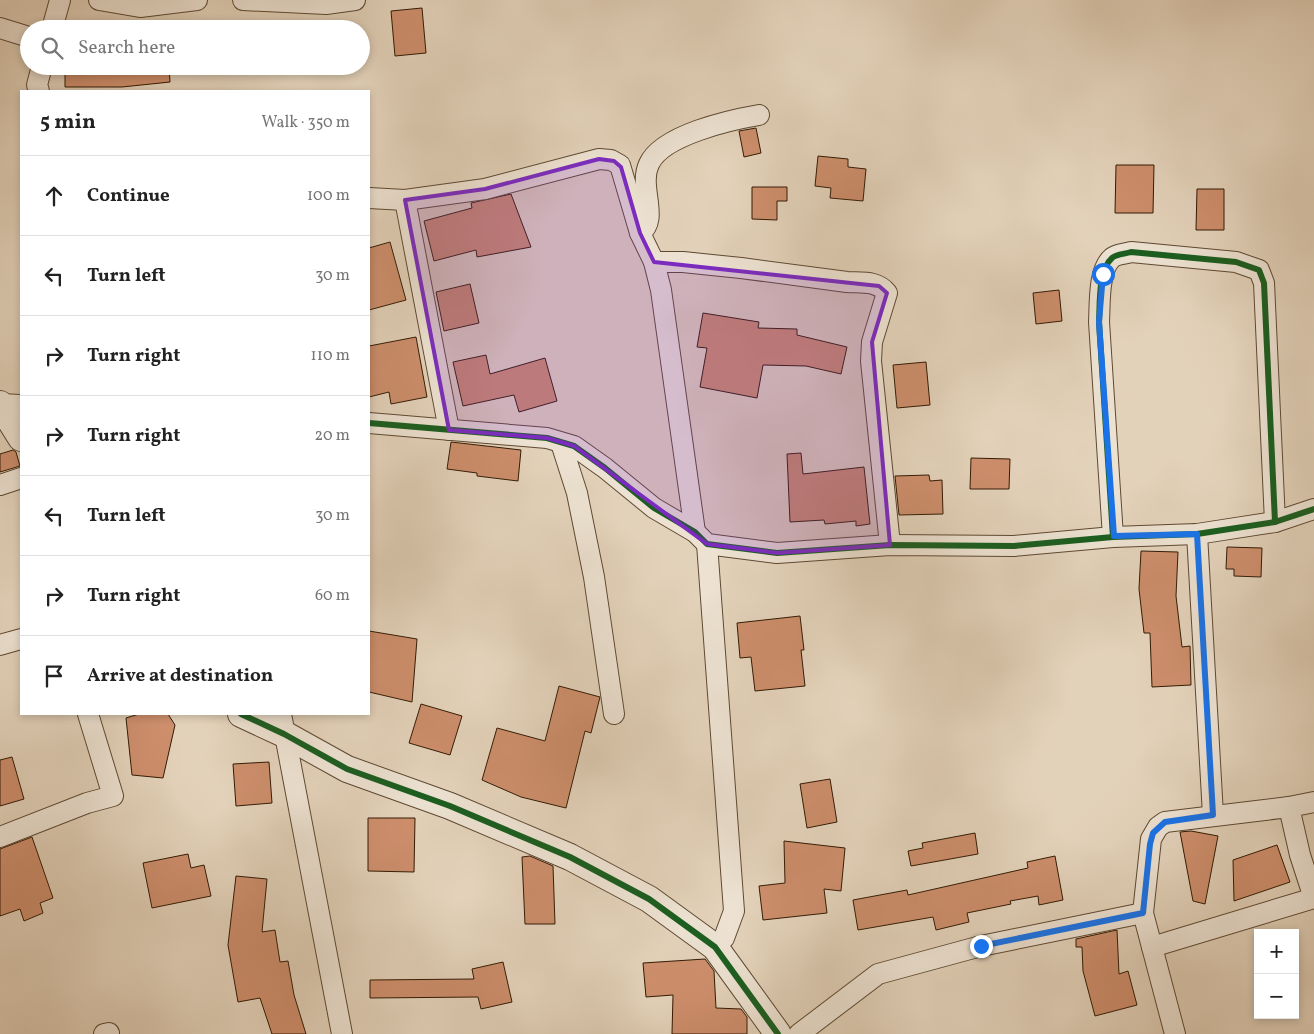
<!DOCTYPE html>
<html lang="en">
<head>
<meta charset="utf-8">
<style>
	:root { --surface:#fff; --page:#f6f6f6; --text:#222; --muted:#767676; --line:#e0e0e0 }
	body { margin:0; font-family:Vollkorn,serif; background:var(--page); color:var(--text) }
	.controls { position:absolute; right:15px; bottom:15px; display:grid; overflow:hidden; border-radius:0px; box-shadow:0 2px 8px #0003 }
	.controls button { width:45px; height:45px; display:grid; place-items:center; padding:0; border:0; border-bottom:1px solid var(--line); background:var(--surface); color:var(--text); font:25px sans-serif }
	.stop { position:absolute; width:15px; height:15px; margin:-11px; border:4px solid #1a73e8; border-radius:50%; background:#fff }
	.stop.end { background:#1a73e8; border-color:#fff; box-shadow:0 1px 5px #0008 }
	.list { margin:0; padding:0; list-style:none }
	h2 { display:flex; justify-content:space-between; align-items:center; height:65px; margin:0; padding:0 20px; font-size:21px }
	h2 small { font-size:16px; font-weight:400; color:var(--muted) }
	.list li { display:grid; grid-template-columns:32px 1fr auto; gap:15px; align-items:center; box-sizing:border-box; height:80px; padding:0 20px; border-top:1px solid var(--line) }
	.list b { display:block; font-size:19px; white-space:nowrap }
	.list em { font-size:16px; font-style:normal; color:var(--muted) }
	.icon { flex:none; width:28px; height:28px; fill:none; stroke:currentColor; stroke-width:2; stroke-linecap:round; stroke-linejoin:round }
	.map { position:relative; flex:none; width:1314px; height:1034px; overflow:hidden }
	.search { position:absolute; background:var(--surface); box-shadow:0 2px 8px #0003; left:20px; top:20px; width:350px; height:55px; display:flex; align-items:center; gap:12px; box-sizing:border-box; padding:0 18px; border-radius:28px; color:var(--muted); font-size:19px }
	.panel { position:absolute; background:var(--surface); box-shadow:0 2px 8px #0003; left:20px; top:90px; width:350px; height:625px; border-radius:0px }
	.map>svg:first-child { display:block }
	.building { fill:#cd8e6c; stroke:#321b04 }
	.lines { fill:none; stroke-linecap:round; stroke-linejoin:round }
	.minor-casing { stroke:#5e4932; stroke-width:22 }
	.tertiary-casing { stroke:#5e4932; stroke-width:28 }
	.minor { stroke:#ede2d2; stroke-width:20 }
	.tertiary { stroke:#ede2d2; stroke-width:26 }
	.cycleway-casing { stroke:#ede2d2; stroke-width:9 }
	.cycleway { stroke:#1b5e20; stroke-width:6 }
	.route { stroke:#1a73e8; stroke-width:6 }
	.marked { fill:#7b2cbf; fill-opacity:0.2; stroke:#7b2cbf; stroke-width:4; stroke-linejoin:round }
</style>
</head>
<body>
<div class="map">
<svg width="1314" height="1034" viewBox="0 0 1314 1034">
	<rect width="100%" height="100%" fill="#e3d2ba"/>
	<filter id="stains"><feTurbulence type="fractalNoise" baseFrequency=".004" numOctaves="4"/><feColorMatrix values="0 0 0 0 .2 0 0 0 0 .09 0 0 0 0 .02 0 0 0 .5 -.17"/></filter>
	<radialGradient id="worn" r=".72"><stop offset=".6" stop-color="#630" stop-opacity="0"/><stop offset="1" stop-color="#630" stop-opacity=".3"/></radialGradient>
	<g class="building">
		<path d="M 422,8 L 426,53 L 395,56 L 391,11 Z"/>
		<path d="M 65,66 L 169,66 L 170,82 L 122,87 L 65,87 Z"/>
		<path d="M 756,128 L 761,153 L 744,157 L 739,131 Z"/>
		<path d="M 818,156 L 848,159 L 848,167 L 866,169 L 863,201 L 830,198 L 831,188 L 815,186 Z"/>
		<path d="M 1116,165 L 1154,165 L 1153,213 L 1115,213 Z"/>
		<path d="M 752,187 L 787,187 L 787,201 L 777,201 L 777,220 L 752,219 Z"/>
		<path d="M 1197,189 L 1224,189 L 1224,230 L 1196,230 Z"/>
		<path d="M 511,194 L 531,247 L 477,257 L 476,250 L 434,261 L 424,221 L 472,208 L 471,203 Z"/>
		<path d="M 390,242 L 406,300 L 369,310 L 369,248 Z"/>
		<path d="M 470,284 L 479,323 L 444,331 L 436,292 Z"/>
		<path d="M 1059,290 L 1062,321 L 1036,324 L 1033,293 Z"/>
		<path d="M 703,313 L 759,322 L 758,328 L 797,329 L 797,335 L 847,347 L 841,374 L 806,366 L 763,365 L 757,398 L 700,387 L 707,348 L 697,347 Z"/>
		<path d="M 416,337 L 427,397 L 391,404 L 389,392 L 369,397 L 369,346 Z"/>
		<path d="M 486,355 L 490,374 L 545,358 L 557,401 L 519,412 L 514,395 L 463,406 L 453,362 Z"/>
		<path d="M 926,362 L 930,405 L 897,408 L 893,365 Z"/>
		<path d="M 451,442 L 521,450 L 518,481 L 477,476 L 477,473 L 447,469 Z"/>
		<path d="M 13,450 L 16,452 L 20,466 L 0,472 L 0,454 Z"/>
		<path d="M 801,453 L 803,474 L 864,467 L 870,524 L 856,526 L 856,521 L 825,524 L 824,520 L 790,522 L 787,454 Z"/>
		<path d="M 971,458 L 1010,459 L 1009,489 L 970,489 Z"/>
		<path d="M 929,475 L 930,481 L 942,480 L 943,514 L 899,515 L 895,476 Z"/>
		<path d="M 1227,547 L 1262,548 L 1261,577 L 1234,576 L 1234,569 L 1226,569 Z"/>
		<path d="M 1141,551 L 1178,552 L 1176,596 L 1182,647 L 1190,646 L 1191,685 L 1152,687 L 1150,633 L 1144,633 L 1139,589 Z"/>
		<path d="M 800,616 L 804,650 L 801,650 L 805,686 L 755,691 L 751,657 L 740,658 L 737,623 Z"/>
		<path d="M 369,631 L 417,639 L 412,702 L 369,692 Z"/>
		<path d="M 559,686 L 600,697 L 591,733 L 585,731 L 566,808 L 521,797 L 482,780 L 497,728 L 545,741 Z"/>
		<path d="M 421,704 L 462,716 L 450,755 L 409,743 Z"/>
		<path d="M 139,714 L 168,714 L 175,725 L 163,778 L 132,775 L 126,718 Z"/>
		<path d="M 12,757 L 24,799 L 0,806 L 0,760 Z"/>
		<path d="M 269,762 L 272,803 L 236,806 L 233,764 Z"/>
		<path d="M 830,779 L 837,822 L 807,828 L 800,784 Z"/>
		<path d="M 368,818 L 415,818 L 414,872 L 368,871 Z"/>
		<path d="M 1191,831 L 1218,836 L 1205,904 L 1193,901 L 1180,832 Z"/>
		<path d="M 975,833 L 978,854 L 911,866 L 908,851 L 923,848 L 922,843 Z"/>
		<path d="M 32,837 L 53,898 L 40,903 L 43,913 L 24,921 L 20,909 L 0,916 L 0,849 Z"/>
		<path d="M 784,841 L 845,848 L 841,891 L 824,889 L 827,913 L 763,920 L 759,886 L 785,883 Z"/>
		<path d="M 1277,845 L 1290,882 L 1234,901 L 1233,860 Z"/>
		<path d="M 188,854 L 191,868 L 204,865 L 211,896 L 152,908 L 143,863 Z"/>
		<path d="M 530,856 L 553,866 L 555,924 L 525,924 L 522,857 Z"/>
		<path d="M 1055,856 L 1063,900 L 1039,905 L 1038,896 L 1010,901 L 1011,904 L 967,913 L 969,922 L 936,930 L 933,917 L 858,930 L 853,900 L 907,890 L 908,895 L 1028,868 L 1027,862 Z"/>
		<path d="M 236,876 L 267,879 L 262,932 L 275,930 L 280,962 L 288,961 L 294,995 L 306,1034 L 272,1034 L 260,998 L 238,1002 L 228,945 Z"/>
		<path d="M 1117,930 L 1119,974 L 1128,971 L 1137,1005 L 1095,1016 L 1083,971 L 1082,947 L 1076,947 L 1076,939 Z"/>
		<path d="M 705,959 L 714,971 L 716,1008 L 741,1009 L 747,1017 L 747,1034 L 672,1034 L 673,995 L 646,997 L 643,963 Z"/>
		<path d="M 503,962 L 512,1002 L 481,1009 L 478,997 L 370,998 L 370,980 L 474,979 L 472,969 Z"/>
	</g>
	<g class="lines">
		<g class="minor-casing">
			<g id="minor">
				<path d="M 99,0 L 140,7 L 197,0"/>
				<path d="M 243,0 L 326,4 L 355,0"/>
				<path d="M 0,28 L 29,37"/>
				<path d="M 52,29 L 60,0"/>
				<path d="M 39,91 L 37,85 L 42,66"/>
				<path d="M 369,198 L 405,200 L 485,189 L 599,159 L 611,160 L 620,165 L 640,233 L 654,262 L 661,290 L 695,532"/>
				<path d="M 405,200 L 449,430"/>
				<path d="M 640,233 C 660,219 638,187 649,164 C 662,135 730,120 759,115"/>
				<path d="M 654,262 L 683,262 L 741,268 L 847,282 C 861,283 877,280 887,293 L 872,342 L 871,361 L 890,545"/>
				<path d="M 0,404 L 21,405"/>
				<path d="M 369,423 L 547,438 L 574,446 L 605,468 L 654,508 L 695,532 L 707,544 L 777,553 L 890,545 L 1014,546 L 1113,537 L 1197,534 L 1275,522 L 1314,509"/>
				<path d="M 561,443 L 577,493 L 594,577 L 614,714"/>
				<path d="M 0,485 L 21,478"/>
				<path d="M 1197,534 L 1213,815"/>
				<path d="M 1113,537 L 1099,322 C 1100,305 1098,270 1112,258 C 1116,254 1125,254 1131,252 L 1236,262 L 1259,270 L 1264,283 L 1275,522"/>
				<path d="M 707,544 L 734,911 L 724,938 L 715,947"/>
				<path d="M 0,645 L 21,639"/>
				<path d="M 281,714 L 342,1034"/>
				<path d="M 1314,802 L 1289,807 L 1300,855 L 1314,898"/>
				<path d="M 0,837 L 87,803 L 113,796 L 88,714"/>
				<path d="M 1152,947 L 1314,898"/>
				<path d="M 104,1034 L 109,1033"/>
				<path d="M 799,1034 L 878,974 L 981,946 L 1143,913"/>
				<path d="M 1175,1034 L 1143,913 L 1151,839 L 1158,827 L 1165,822 L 1289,807"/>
			</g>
		</g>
		<g class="tertiary-casing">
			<g id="tertiary">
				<path d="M 0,404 L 21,438"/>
				<path d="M 241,714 L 284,734 L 347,769 L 450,806 L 570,857 L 649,899 L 715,947 L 778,1034"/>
			</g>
		</g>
		<use href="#minor" class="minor"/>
		<use href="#tertiary" class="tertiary"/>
		<g class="cycleway-casing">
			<g id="cycleway">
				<path d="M 369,423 L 547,438 L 574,446 L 605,468 L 654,508 L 695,532 L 707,544 L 777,553 L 890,545 L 1014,546 L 1113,537 L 1197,534 L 1275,522 L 1314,509"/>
				<path d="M 1113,537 L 1099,322 C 1100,305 1098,270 1112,258 C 1116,254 1125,254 1131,252 L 1236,262 L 1259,270 L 1264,283 L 1275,522"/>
				<path d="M 241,714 L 284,734 L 347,769 L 450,806 L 570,857 L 649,899 L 715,947 L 778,1034"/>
			</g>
		</g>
		<use href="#cycleway" class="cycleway"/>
	</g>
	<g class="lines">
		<path class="route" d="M 981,946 L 1143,913 L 1150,844 L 1153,833 L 1165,822 L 1213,815 L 1197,534 L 1114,536 L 1099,322 L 1103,274"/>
	</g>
	<path class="marked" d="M 599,159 L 614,161 L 621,167 L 640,233 L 654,262 L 879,286 L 887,293 L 872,342 L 890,545 L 777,553 L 707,544 L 574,446 L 547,438 L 449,430 L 405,200 L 485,189 Z"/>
	<rect width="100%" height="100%" filter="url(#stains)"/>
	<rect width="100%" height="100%" fill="url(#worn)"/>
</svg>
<div class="controls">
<button>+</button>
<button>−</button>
</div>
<div class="stop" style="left:1103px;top:274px"></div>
<div class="stop end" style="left:981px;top:946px"></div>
<div class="search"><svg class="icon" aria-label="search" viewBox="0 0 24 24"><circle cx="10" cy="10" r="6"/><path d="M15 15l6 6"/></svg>Search here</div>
<section class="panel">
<h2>5 min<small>Walk · 350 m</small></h2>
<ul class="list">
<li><svg class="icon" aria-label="ahead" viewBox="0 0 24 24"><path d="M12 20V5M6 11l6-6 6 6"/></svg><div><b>Continue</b></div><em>100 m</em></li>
<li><svg class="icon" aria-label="left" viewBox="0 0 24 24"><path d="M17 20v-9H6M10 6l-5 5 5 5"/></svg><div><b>Turn left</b></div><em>30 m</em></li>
<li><svg class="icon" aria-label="right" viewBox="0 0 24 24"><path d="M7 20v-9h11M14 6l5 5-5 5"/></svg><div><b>Turn right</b></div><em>110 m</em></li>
<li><svg class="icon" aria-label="right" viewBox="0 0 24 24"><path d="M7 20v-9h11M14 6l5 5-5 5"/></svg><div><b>Turn right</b></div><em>20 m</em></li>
<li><svg class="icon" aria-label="left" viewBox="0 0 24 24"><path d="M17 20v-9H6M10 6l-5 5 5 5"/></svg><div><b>Turn left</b></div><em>30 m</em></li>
<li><svg class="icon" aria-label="right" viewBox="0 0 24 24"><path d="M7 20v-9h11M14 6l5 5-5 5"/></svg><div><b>Turn right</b></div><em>60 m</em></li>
<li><svg class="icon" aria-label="arrive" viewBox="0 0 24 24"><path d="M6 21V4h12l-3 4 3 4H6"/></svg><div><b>Arrive at destination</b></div></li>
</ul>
</section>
</div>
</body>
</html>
